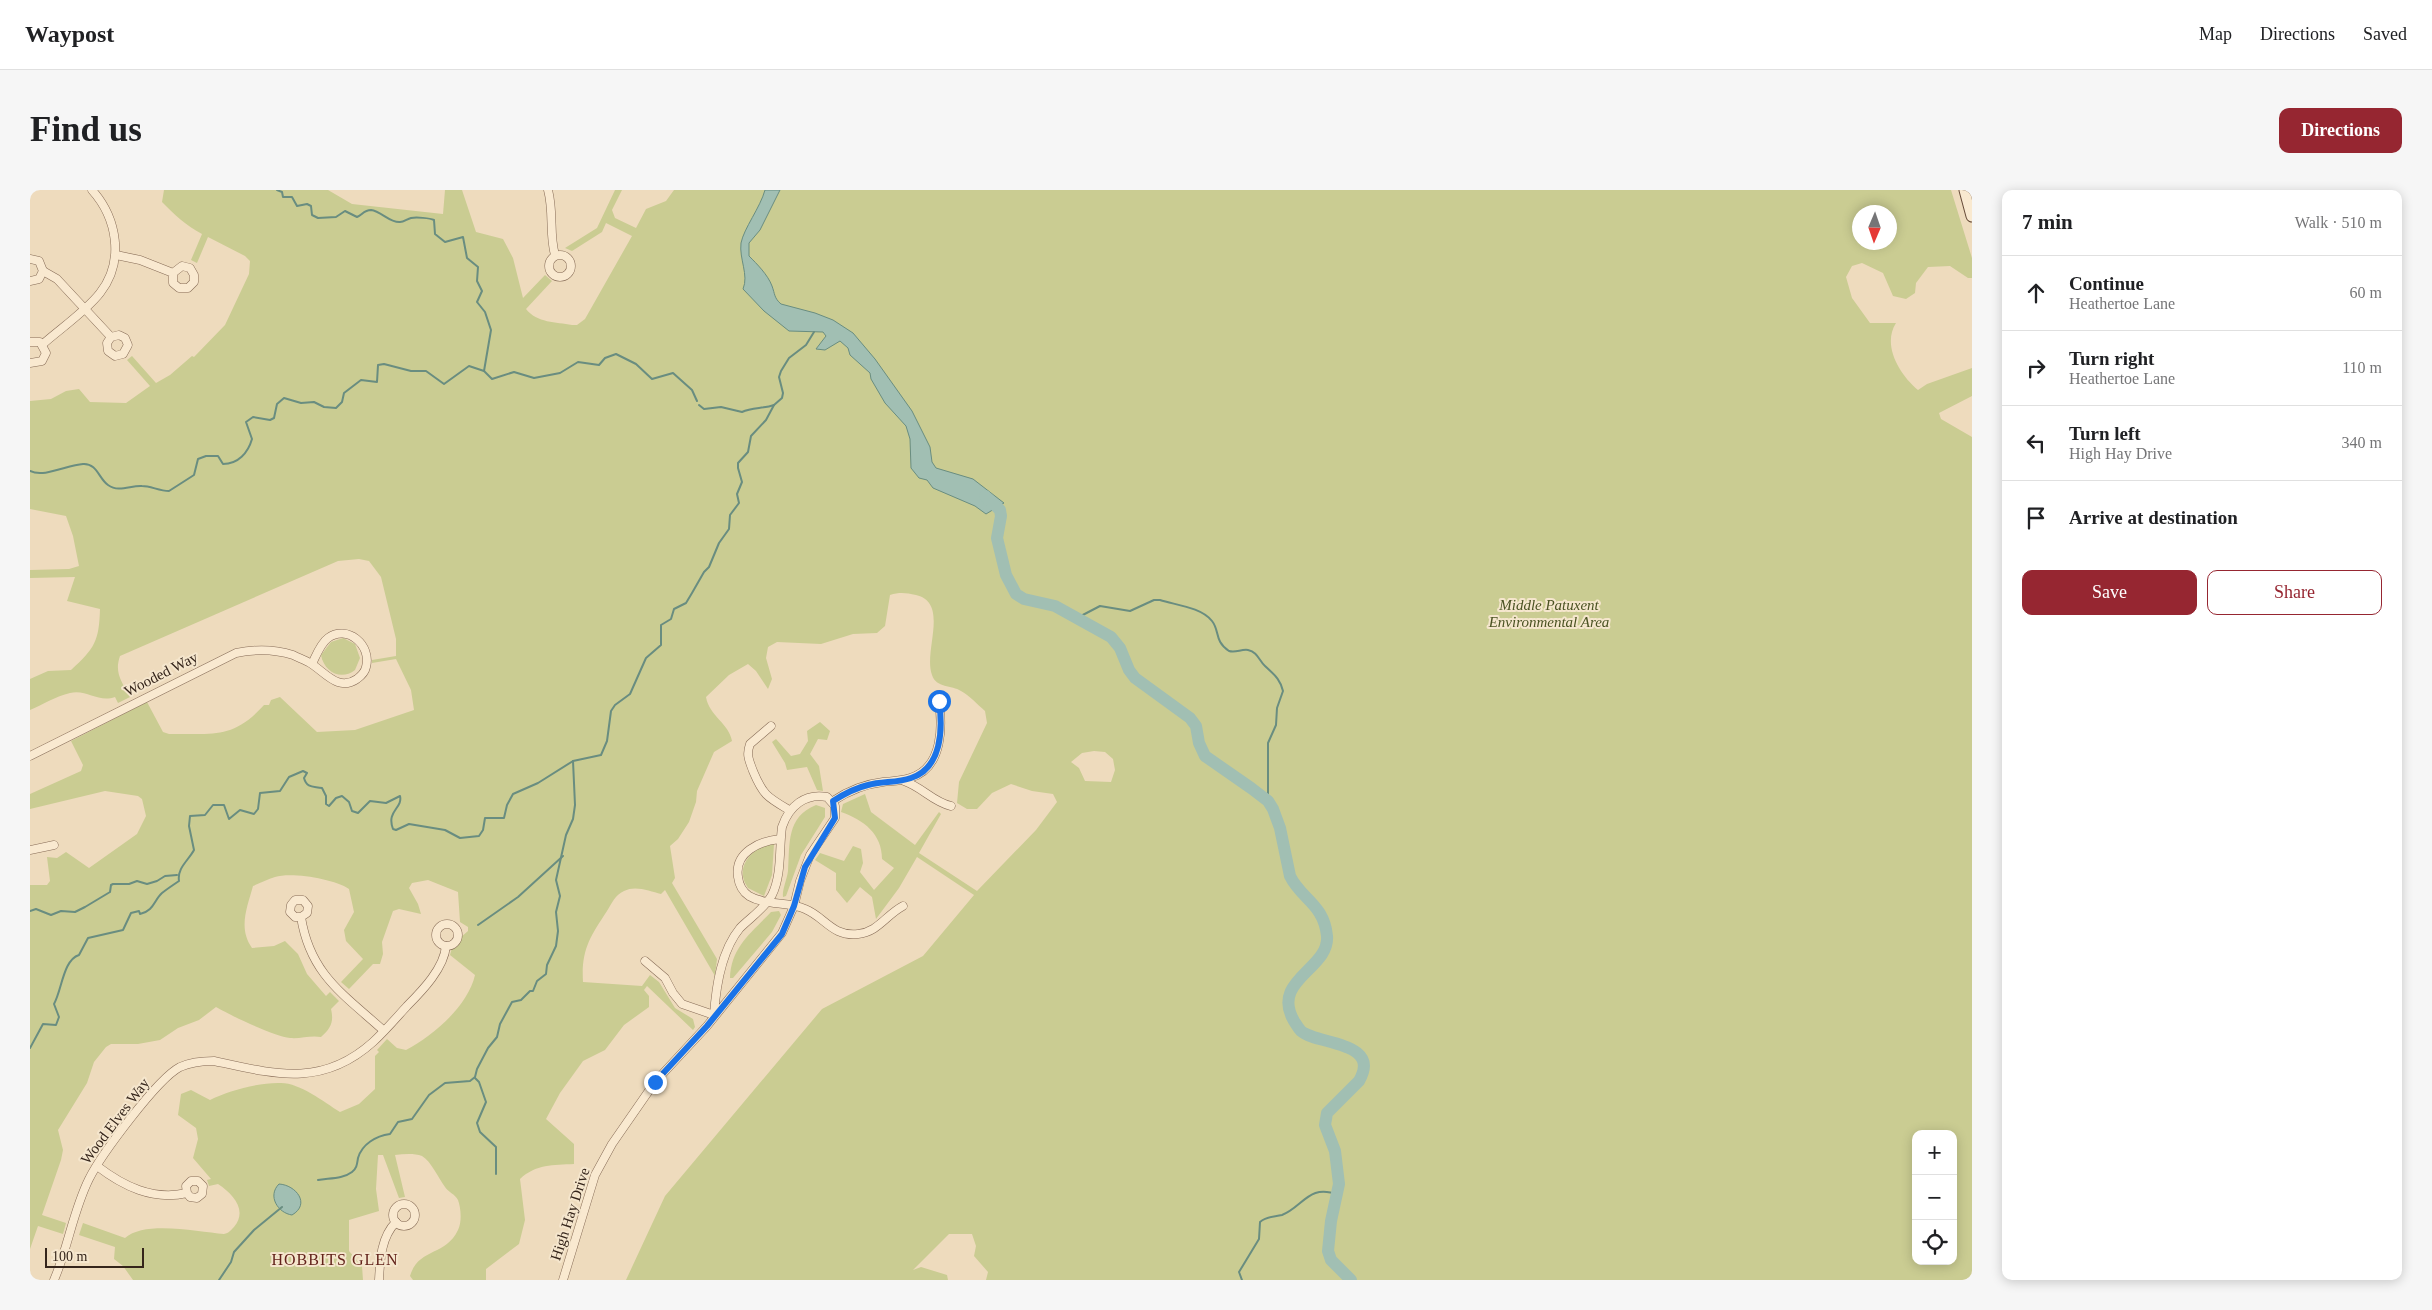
<!DOCTYPE html>
<html lang="en">
<head>
<meta charset="utf-8">
<style>
	:root { --surface:#fff; --page:#f6f6f6; --text:#202124; --muted:#757577; --line:#e0e0e0; --accent:#962631 }
	body { margin:0; font-family:Georgia,serif; background:var(--page); color:var(--text) }
	.controls { position:absolute; right:15px; bottom:15px; display:grid; overflow:hidden; border-radius:10px; box-shadow:0 2px 12px #0003 }
	.controls button { width:45px; height:45px; display:grid; place-items:center; padding:0; border:0; border-bottom:1px solid var(--line); background:var(--surface); color:var(--text); font:25px sans-serif }
	.compass { position:absolute; left:1822px; top:15px; width:45px; height:45px; border-radius:50%; background:var(--surface); box-shadow:0 2px 12px #0003; rotate:182deg }
	.scale { position:absolute; left:15px; bottom:12px; width:99px; box-sizing:border-box; padding-left:5px; border:2px solid #35251b; border-top:0; font-size:14px; line-height:18px; white-space:nowrap; color:#35251b; -webkit-text-stroke:4px #f5e6cd; paint-order:stroke }
	.stop { position:absolute; width:15px; height:15px; margin:-11px; border:4px solid #1a73e8; border-radius:50%; background:#fff }
	.stop.end { background:#1a73e8; border-color:#fff; box-shadow:0 1px 5px #0008 }
	.list { margin:0; padding:0; list-style:none }
	h2 { display:flex; justify-content:space-between; align-items:center; height:65px; margin:0; padding:0 20px; font-size:21px }
	h2 small { font-size:16px; font-weight:400; color:var(--muted) }
	.list li { display:grid; grid-template-columns:32px 1fr auto; gap:15px; align-items:center; box-sizing:border-box; height:75px; padding:0 20px; border-top:1px solid var(--line) }
	.list b { display:block; font-size:19px; white-space:nowrap }
	.list p { margin:0; font-size:16px; white-space:nowrap; color:var(--muted) }
	.list em { font-size:16px; font-style:normal; color:var(--muted) }
	.actions { display:flex; gap:10px; padding:15px 20px }
	.actions a { flex:1; padding:11px 0; border:1px solid var(--accent); border-radius:10px; text-align:center; font-size:18px; color:var(--accent) }
	.actions .main { background:var(--accent); color:#fff }
	.icon { flex:none; width:28px; height:28px; fill:none; stroke:currentColor; stroke-width:2; stroke-linecap:round; stroke-linejoin:round }
	.map { position:relative; flex:none; width:1942px; height:1090px; overflow:hidden; border-radius:10px }
	header { display:flex; align-items:center; gap:30px; box-sizing:border-box; height:70px; padding:0 25px; background:var(--surface); border-bottom:1px solid var(--line) }
	header strong { font-size:24px }
	nav { display:flex; gap:28px; margin-inline-start:auto; font-size:18px }
	.intro { display:flex; align-items:center; justify-content:space-between; box-sizing:border-box; height:120px; padding:0 30px }
	h1 { margin:0; font-size:35px }
	.button { padding:12px 22px; border-radius:10px; background:var(--accent); color:#fff; font-size:18px; font-weight:700 }
	main { display:flex; gap:30px; padding:0 30px }
	aside { flex:1; background:var(--surface); border-radius:10px; box-shadow:0 2px 12px #0003 }
	.map>svg:first-child { display:block }
	.green { fill:#cacc92; fill-rule:evenodd }
	.water { fill:#a1bfb3; stroke:#698d80 }
	.lines { fill:none; stroke-linecap:round; stroke-linejoin:round }
	.stream { stroke:#698d80; stroke-width:2 }
	.river { stroke:#a1bfb3; stroke-width:12 }
	.street-casing { stroke:#866b56; stroke-width:9 }
	.secondary-casing { stroke:#684c3a; stroke-width:13 }
	.street { stroke:#f9e9d0; stroke-width:8 }
	.secondary { stroke:#f9e9d0; stroke-width:11 }
	.route { stroke:#1a73e8; stroke-width:6 }
	.labels { text-anchor:middle; dominant-baseline:central; stroke-width:4; stroke-linejoin:round; paint-order:stroke }
	.park-label { font-size:15px; font-style:italic; fill:#4a5222; stroke:#f5e6cd }
	.street-label { font-size:15px; fill:#35251b; stroke:#f5e6cd }
	.neighbourhood-label { font-size:16px; letter-spacing:1px; fill:#62221a; stroke:#f5e6cd }
</style>
</head>
<body>
<header>
<strong>Waypost</strong>
<nav><a>Map</a><a>Directions</a><a>Saved</a></nav>
</header>
<div class="intro"><h1>Find us</h1><a class="button">Directions</a></div>
<main>
<div class="map">
<svg width="1942" height="1090" viewBox="0 0 1942 1090">
	<rect width="100%" height="100%" fill="#eedbbd"/>
	<g class="green">
		<path d="M 134,0 L 298,0 L 322,14 L 413,24 L 415,0 L 432,0 L 446,42 L 473,49 L 483,68 L 493,108 L 515,85 L 522,91 L 496,119 C 507,133 526,132 542,135 L 547,135 L 555,129 L 602,46 L 576,33 L 572,42 L 542,61 L 535,58 L 567,38 L 585,0 L 592,0 L 582,20 L 585,28 L 606,38 L 616,19 L 636,11 L 644,0 L 1921,0 L 1942,68 L 1942,88 L 1938,88 L 1920,76 L 1898,77 L 1886,93 L 1885,103 L 1876,109 L 1863,106 L 1853,83 L 1832,73 L 1822,76 L 1816,87 L 1822,108 L 1840,133 L 1866,133 C 1852,155 1869,184 1888,200 L 1897,194 L 1942,178 L 1942,206 L 1909,223 L 1911,229 L 1942,247 L 1942,1090 L 956,1090 L 958,1082 L 944,1066 L 946,1056 L 942,1044 L 919,1044 L 883,1080 L 891,1077 L 917,1085 L 918,1090 L 596,1090 L 635,1006 L 792,819 L 893,766 L 944,705 L 887,667 L 869,698 L 846,729 L 842,707 L 830,697 L 817,713 L 806,700 L 806,683 L 785,670 L 790,663 L 814,671 L 823,656 L 831,659 L 833,673 L 830,682 L 844,700 L 864,678 L 852,669 C 852,644 834,630 811,622 L 813,614 L 835,604 L 841,622 L 885,655 L 909,622 L 911,624 L 889,663 L 947,701 L 1006,640 L 1027,612 L 1023,604 L 1002,601 L 981,594 L 962,603 L 947,619 L 937,619 L 927,613 L 929,592 L 957,533 L 955,521 C 947,514 940,506 931,501 C 922,495 906,498 902,485 C 893,461 920,413 886,405 C 876,403 870,402 860,405 L 855,436 L 847,443 L 823,444 L 791,454 L 747,452 L 738,457 L 736,468 L 742,489 L 738,499 L 726,481 L 718,474 L 699,485 L 676,507 C 679,526 699,533 702,551 L 684,562 L 667,601 L 666,612 L 659,632 L 648,649 L 640,656 L 645,688 L 642,693 L 687,769 L 685,786 L 635,700 L 631,704 C 620,701 605,695 594,701 C 585,705 582,713 577,721 C 560,747 551,760 553,792 L 612,796 L 620,785 L 629,792 L 645,818 L 663,829 L 665,837 L 663,840 L 617,796 L 614,800 L 619,806 L 619,817 L 594,835 L 575,860 L 553,871 L 530,903 L 516,929 L 544,954 L 544,974 C 523,975 506,974 490,989 L 495,1030 L 489,1054 L 456,1079 L 456,1090 L 383,1090 L 380,1086 C 389,1057 415,1067 428,1040 C 432,1032 431,1018 428,1010 C 425,1004 418,1002 415,997 C 409,989 401,971 392,966 C 384,963 374,964 365,965 L 375,1007 L 369,1008 L 353,965 L 348,965 L 346,999 L 349,1021 L 319,1030 L 319,1061 L 332,1076 L 333,1090 L 103,1090 L 93,1076 L 84,1069 L 85,1057 L 49,1045 L 53,1033 L 95,1048 C 115,1030 169,1042 194,1044 C 199,1043 201,1040 204,1037 C 218,1020 203,1004 188,994 L 179,996 L 177,990 L 181,989 L 163,968 L 168,949 L 166,938 L 148,925 L 151,904 L 161,900 L 180,910 C 198,901 230,892 251,893 C 270,893 294,912 310,922 L 329,914 L 345,899 L 345,866 L 349,862 L 347,860 L 357,849 L 367,858 L 376,860 C 403,846 438,816 445,785 L 420,765 L 423,754 L 438,741 L 438,737 L 430,732 L 428,702 L 398,690 L 382,693 L 379,698 L 388,714 L 391,724 L 369,719 L 363,721 L 352,752 L 353,764 L 350,774 L 343,774 L 319,799 L 311,792 L 333,769 L 316,751 L 314,740 L 324,722 L 319,699 C 304,689 262,682 245,687 C 238,689 230,693 223,696 C 217,718 208,738 222,758 L 244,756 L 255,751 L 268,764 L 277,784 L 296,806 L 300,802 L 309,811 L 301,819 C 304,832 301,838 291,847 C 280,845 271,849 260,848 C 245,847 200,825 186,817 L 169,830 L 148,838 L 130,850 L 108,854 L 81,854 L 76,857 L 64,872 L 57,893 L 28,940 L 33,960 L 31,970 L 12,1025 L 36,1033 L 33,1044 L 8,1036 L 0,1059 L 0,695 L 17,695 L 20,691 L 17,667 L 27,668 L 36,662 L 59,678 L 107,644 L 116,626 L 112,609 L 108,606 L 75,601 L 0,619 L 0,604 L 51,581 L 53,575 L 41,551 L 117,512 L 133,542 L 139,544 C 183,543 202,550 234,515 L 239,515 L 241,510 L 250,507 L 287,542 L 325,540 L 384,520 L 381,500 L 366,469 L 342,473 L 342,470 L 366,466 L 366,449 L 351,387 L 339,371 L 329,369 L 308,371 L 90,466 C 84,483 92,492 100,507 L 88,513 L 85,507 C 68,513 57,499 40,503 C 26,506 12,515 0,520 L 0,489 L 18,481 L 41,480 C 65,458 69,451 70,419 L 37,411 L 45,387 L 0,388 L 0,380 L 39,379 L 49,376 L 43,346 L 36,326 L 0,319 L 0,211 L 21,209 L 36,201 L 49,199 L 60,212 L 96,213 L 120,196 L 97,170 L 102,166 L 126,193 L 140,185 L 162,166 L 164,167 L 195,135 L 219,84 L 220,71 L 215,66 L 178,47 L 167,73 L 161,70 L 172,44 C 155,35 145,25 132,12 ZM 1830,22 L 1860,22 L 1860,52 L 1830,52 ZM 1064,561 L 1075,562 L 1083,569 L 1085,580 L 1081,592 L 1055,591 L 1049,578 L 1041,572 L 1052,563 ZM 1886,944 L 1923,944 L 1923,1071 L 1886,1071 Z"/>
		<path d="M 313,448 L 325,454 L 330,468 L 325,480 C 311,491 294,482 291,465 L 301,452 Z"/>
		<path d="M 790,532 L 800,541 L 797,550 L 788,549 L 780,564 L 789,576 L 793,601 L 787,600 L 777,577 L 757,580 L 755,573 L 742,552 L 746,549 L 761,566 L 770,564 L 778,551 L 777,541 Z"/>
		<path d="M 786,615 L 795,618 L 795,627 L 771,665 L 756,706 L 753,707 C 752,700 757,689 758,681 C 760,654 756,627 786,615 Z"/>
		<path d="M 739,653 L 744,654 L 742,685 L 734,706 L 718,698 C 704,678 720,660 739,653 Z"/>
		<path d="M 749,721 L 751,725 L 742,742 L 703,788 L 700,788 C 701,757 721,743 741,722 Z"/>
	</g>
	<g class="water">
		<path d="M 735,0 L 750,0 L 730,40 L 719,53 L 719,66 C 727,74 738,85 742,96 C 745,104 744,108 751,114 L 785,123 L 803,130 L 823,143 L 845,169 L 882,221 L 900,257 L 902,272 L 906,278 L 943,289 L 974,313 L 956,324 L 945,316 L 903,298 L 897,290 L 889,288 L 881,278 L 880,249 L 876,236 L 855,213 L 841,189 L 840,183 L 820,165 L 818,158 L 810,151 L 795,160 L 786,159 L 796,146 L 793,142 L 759,141 L 734,121 L 713,99 C 719,85 709,69 711,53 C 714,38 730,18 735,0 Z"/>
		<path d="M 249,994 C 266,995 281,1014 262,1025 C 248,1023 237,1006 249,994 Z"/>
	</g>
	<g class="lines">
		<g class="stream">
			<path d="M 247,0 L 252,2 L 253,7 L 262,7 L 267,16 L 277,14 L 281,16 L 282,25 L 288,28 L 306,27 L 315,21 L 327,27 C 332,25 334,20 341,20 C 351,21 360,33 370,32 C 374,32 377,29 381,28 C 386,27 400,28 404,30 L 405,44 L 415,52 L 433,47 L 437,68 L 448,77 L 447,91 L 452,101 L 447,112 L 455,122 L 461,140 L 454,181"/>
			<path d="M 669,215 L 674,219 L 691,217 L 712,222 C 722,217 733,219 744,215"/>
			<path d="M 0,281 C 14,288 37,275 53,274 C 67,273 69,289 78,295 C 89,303 101,295 112,296 C 121,296 129,301 139,301 L 164,285 L 168,269 L 176,266 L 188,266 L 193,274 C 208,274 218,263 222,249 L 216,232 L 223,227 L 240,230 L 244,228 L 247,214 L 254,208 L 271,213 L 284,212 L 294,217 L 306,218 L 312,212 L 314,203 L 331,190 L 347,192 L 348,175 L 354,174 L 381,181 L 396,181 L 414,194 L 439,176 L 454,181 L 462,189 L 484,182 L 504,188 L 530,183 L 548,172 L 569,175 L 575,168 L 586,164 L 606,174 L 622,189 L 643,183 L 662,200 L 667,211"/>
			<path d="M 1047,428 L 1070,416 L 1100,421 L 1124,410 L 1130,410 C 1145,415 1171,417 1182,431 C 1190,441 1184,451 1199,461 C 1206,463 1211,459 1218,460 C 1228,462 1229,471 1235,476 C 1243,484 1250,488 1253,501 L 1247,518 L 1246,535 L 1238,553 L 1238,611"/>
			<path d="M 0,721 L 6,719 L 21,725 L 31,721 L 45,722 L 55,717 L 80,702 L 81,695 L 83,694 L 99,694 L 107,691 L 117,694 L 127,691 L 135,686 L 147,685"/>
			<path d="M 448,735 L 488,707 L 533,666"/>
			<path d="M 0,858 L 13,834 L 26,835 L 29,827 L 24,814 C 32,800 33,770 49,765 L 58,748 L 93,740 L 101,723 L 109,721 L 110,724 C 124,721 124,710 132,703 C 137,699 143,695 149,691 C 147,678 158,671 164,660 L 159,636 L 160,626 L 175,625 L 183,615 L 194,615 L 199,629 L 210,620 L 224,624 L 228,619 L 230,603 L 250,601 L 259,587 L 273,581 L 277,583 L 274,588 C 277,599 284,596 292,598 L 296,606 L 296,614 L 299,616 L 306,608 L 312,606 L 319,612 L 322,621 L 328,623 L 340,611 L 356,613 L 370,606 C 373,618 356,621 363,639 L 366,640 L 379,634 L 415,640 L 430,648 L 449,646 L 453,640 L 455,628 L 474,628 L 477,615 L 483,604 L 508,593 L 543,571 L 571,565 L 577,551 L 581,521 L 585,515 L 600,504 L 616,468 L 631,455 L 631,435 L 641,429 L 644,419 L 656,413 L 662,403 L 674,382 L 679,377 L 689,353 L 699,339 L 700,325 L 709,313 L 707,304 L 712,292 L 708,278 L 708,273 L 718,262 L 721,246 L 736,230 L 744,215 L 752,208 L 753,203 L 749,187 L 751,181 L 759,168 L 776,155 L 784,142"/>
			<path d="M 445,888 L 449,892 L 456,912 L 447,933 L 450,942 L 466,957 L 466,984"/>
			<path d="M 288,990 C 299,988 313,989 322,982 C 327,978 327,974 328,968 C 332,954 346,946 360,944 L 368,932 L 382,929 L 399,905 L 415,893 L 440,891 L 445,887 L 447,879 L 458,858 L 467,847 L 470,834 L 482,812 L 491,810 L 500,801 L 503,801 L 507,791 L 516,784 L 517,775 L 526,756 L 528,741 L 526,722 L 530,706 L 526,690 L 536,645 L 543,629 L 545,615 L 543,571"/>
			<path d="M 189,1090 L 201,1072 L 204,1062 L 224,1040 L 252,1017"/>
			<path d="M 1212,1090 L 1209,1082 L 1229,1049 L 1230,1032 C 1237,1026 1244,1027 1252,1025 C 1273,1017 1279,993 1308,1005"/>
		</g>
		<path class="river" d="M 955,306 L 970,320 L 971,326 L 967,348 L 976,385 L 986,404 L 994,409 L 1025,416 L 1081,447 L 1090,458 L 1099,480 L 1105,488 L 1160,528 L 1166,536 L 1169,553 L 1175,566 L 1221,598 L 1238,611 L 1243,619 L 1250,638 L 1260,686 C 1271,709 1294,714 1297,746 C 1300,779 1240,790 1264,831 C 1266,834 1268,838 1271,841 C 1287,855 1352,851 1329,891 L 1297,923 L 1295,935 L 1305,961 L 1309,994 L 1301,1031 L 1298,1061 L 1301,1070 L 1321,1090"/>
		<g class="street-casing">
			<g id="street">
				<path d="M 518,0 C 524,22 519,44 525,65"/>
				<path d="M 86,65 L 110,70 L 143,83 L 143,93 L 149,98 L 158,98 L 164,92 L 164,85 L 160,78 L 152,76 L 143,83"/>
				<circle cx="530" cy="76" r="11"/>
				<path d="M 0,69 L 9,71 L 13,81 L 9,89 L 0,91"/>
				<path d="M 13,81 L 27,89 L 81,147 L 77,153 L 78,161 L 85,166 L 93,164 L 98,155 L 95,148 L 89,145 L 81,147"/>
				<path d="M 0,152 L 10,152 L 16,163 L 12,171 L 0,173"/>
				<path d="M 13,154 C 31,138 55,122 70,103 C 95,71 87,28 62,0"/>
				<path d="M 741,536 L 720,554 C 716,565 719,570 723,581 C 733,605 737,607 759,620"/>
				<path d="M 0,566 L 206,463 C 225,459 244,459 263,465 C 269,468 275,470 280,473 C 295,482 308,502 327,489 C 331,486 335,482 336,477 C 342,455 317,434 298,448 C 290,454 286,466 282,474"/>
				<path d="M 874,591 C 892,597 903,612 921,616"/>
				<path d="M 803,611 C 818,601 835,594 853,592 C 862,591 871,591 880,588 C 914,578 913,534 908,505"/>
				<path d="M 750,649 C 730,651 704,662 708,687 C 709,695 713,702 719,706 C 736,716 758,711 775,719 C 795,727 802,747 828,744 C 848,742 856,725 873,716"/>
				<path d="M 0,660 L 24,655"/>
				<path d="M 271,727 L 265,727 L 260,722 L 261,715 L 265,710 L 273,710 L 278,716 L 277,723 L 271,727 C 280,784 313,804 353,840"/>
				<circle cx="417" cy="745" r="11"/>
				<path d="M 615,771 L 635,788 L 643,803 L 652,814 L 684,825"/>
				<path d="M 67,976 C 93,996 123,1011 157,1003 L 160,1007 L 167,1008 L 172,1004 L 173,996 L 168,991 L 161,991 L 156,996 L 157,1003"/>
				<circle cx="374" cy="1025" r="11"/>
				<path d="M 24,1090 C 38,1058 43,1021 59,989 C 71,965 127,889 150,877 C 161,872 172,871 184,871 C 244,884 292,898 343,852 C 355,841 366,828 377,816 C 393,800 414,778 416,756"/>
				<path d="M 349,1090 C 350,1070 351,1047 366,1032"/>
				<path d="M 533,1090 L 565,985 L 582,954 L 625,892 L 677,836 L 752,743 L 764,716 L 770,691 L 780,665 L 805,628 L 805,616 L 797,607 C 775,603 759,616 752,637 C 749,658 752,685 742,705 C 734,719 721,727 710,738 C 691,761 686,796 684,825"/>
			</g>
		</g>
		<g class="secondary-casing">
			<path id="secondary" d="M 1935,0 L 1942,26"/>
		</g>
		<use href="#street" class="street"/>
		<use href="#secondary" class="secondary"/>
	</g>
	<g class="lines">
		<path class="route" d="M 625,892 L 677,836 L 752,744 L 764,716 L 775,677 L 805,628 L 803,611 C 814,604 825,598 838,595 C 852,591 867,593 881,588 C 912,578 913,539 909,511"/>
	</g>
	<g class="labels">
		<g class="park-label">
			<text x="1519" y="415">Middle Patuxent<tspan x="1519" dy="17">Environmental Area</tspan></text>
		</g>
		<g class="street-label">
			<text transform="translate(131 484) rotate(-27)">Wooded Way</text>
			<text transform="translate(85 931) rotate(-53)">Wood Elves Way</text>
			<text transform="translate(540 1024) rotate(-72)">High Hay Drive</text>
		</g>
		<g class="neighbourhood-label">
			<text x="305" y="1069">HOBBITS GLEN</text>
		</g>
	</g>
</svg>
<div class="controls">
<button>+</button>
<button>−</button>
<button><svg class="icon" aria-label="locate" viewBox="0 0 24 24"><circle cx="12" cy="12" r="6"/><path d="M12 2v4M12 18v4M2 12h4M18 12h4"/></svg></button>
</div>
<svg class="compass" viewBox="-18 -18 36 36"><path d="M0-13l5 13h-10z" fill="#e53935"/><path d="M0 13l5-13h-10z" fill="#757577"/></svg>
<div class="scale">100 m</div>
<div class="stop" style="left:909px;top:511px"></div>
<div class="stop end" style="left:625px;top:892px"></div>
</div>
<aside>
<h2>7 min<small>Walk · 510 m</small></h2>
<ul class="list">
<li><svg class="icon" aria-label="ahead" viewBox="0 0 24 24"><path d="M12 20V5M6 11l6-6 6 6"/></svg><div><b>Continue</b><p>Heathertoe Lane</p></div><em>60 m</em></li>
<li><svg class="icon" aria-label="right" viewBox="0 0 24 24"><path d="M7 20v-9h11M14 6l5 5-5 5"/></svg><div><b>Turn right</b><p>Heathertoe Lane</p></div><em>110 m</em></li>
<li><svg class="icon" aria-label="left" viewBox="0 0 24 24"><path d="M17 20v-9H6M10 6l-5 5 5 5"/></svg><div><b>Turn left</b><p>High Hay Drive</p></div><em>340 m</em></li>
<li><svg class="icon" aria-label="arrive" viewBox="0 0 24 24"><path d="M6 21V4h12l-3 4 3 4H6"/></svg><div><b>Arrive at destination</b></div></li>
</ul>
<div class="actions"><a class="main">Save</a><a>Share</a></div>
</aside>
</main>
</body>
</html>
